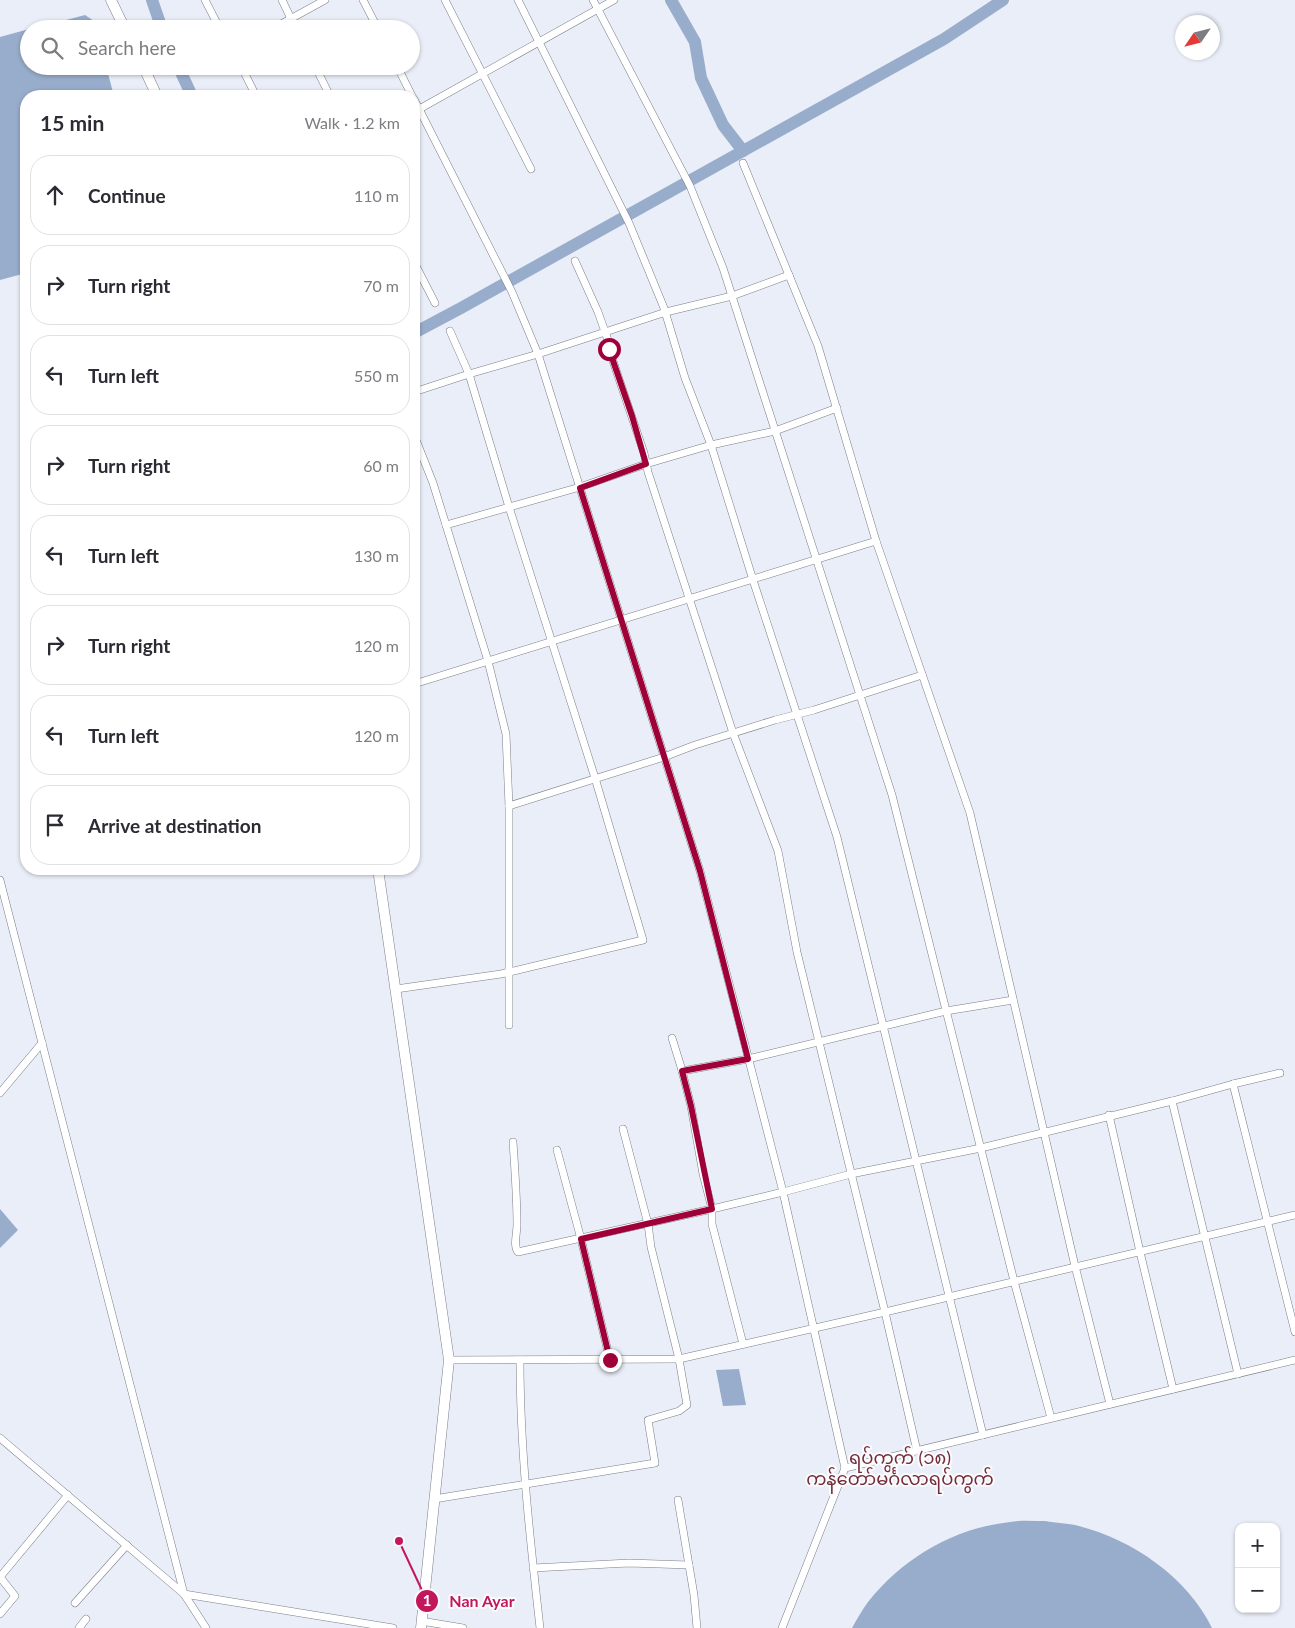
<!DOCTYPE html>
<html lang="en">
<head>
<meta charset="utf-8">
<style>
	:root { --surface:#fff; --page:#f7f7f7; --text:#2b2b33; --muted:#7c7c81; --line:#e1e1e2 }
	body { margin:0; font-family:Lato,"Noto Sans Myanmar",sans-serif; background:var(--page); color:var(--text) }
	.controls { position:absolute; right:15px; bottom:15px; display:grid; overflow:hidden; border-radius:10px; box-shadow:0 1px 4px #0004 }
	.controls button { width:45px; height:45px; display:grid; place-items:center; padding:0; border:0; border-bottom:1px solid var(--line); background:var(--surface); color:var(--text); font:25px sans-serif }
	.compass { position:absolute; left:1175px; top:15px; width:45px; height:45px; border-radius:50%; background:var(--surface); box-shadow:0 1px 4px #0004; rotate:235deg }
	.stop { position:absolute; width:15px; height:15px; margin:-11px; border:4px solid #a00038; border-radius:50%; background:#fff }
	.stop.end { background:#a00038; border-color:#fff; box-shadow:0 1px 5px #0008 }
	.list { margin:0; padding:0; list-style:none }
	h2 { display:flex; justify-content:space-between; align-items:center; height:65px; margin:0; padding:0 20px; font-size:21px }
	h2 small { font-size:16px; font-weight:400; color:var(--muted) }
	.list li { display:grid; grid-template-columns:32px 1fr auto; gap:15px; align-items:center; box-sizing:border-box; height:80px; margin:0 10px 10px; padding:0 10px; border:1px solid var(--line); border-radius:20px }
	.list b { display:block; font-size:19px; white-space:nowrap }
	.list em { font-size:16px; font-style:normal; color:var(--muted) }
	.icon { flex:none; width:28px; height:28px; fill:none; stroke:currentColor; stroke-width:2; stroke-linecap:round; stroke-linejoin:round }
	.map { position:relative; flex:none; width:1295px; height:1628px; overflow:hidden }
	.search { position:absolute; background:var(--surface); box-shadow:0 1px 4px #0004; left:20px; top:20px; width:400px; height:55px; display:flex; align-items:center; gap:12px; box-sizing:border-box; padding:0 18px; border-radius:28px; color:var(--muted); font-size:19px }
	.panel { position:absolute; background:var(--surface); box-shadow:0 1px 4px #0004; left:20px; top:90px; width:400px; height:785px; border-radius:20px }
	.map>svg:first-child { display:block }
	.water { fill:#98adcc }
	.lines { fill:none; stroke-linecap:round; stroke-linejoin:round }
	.river { stroke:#98adcc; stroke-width:12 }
	.street-casing { stroke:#7a7e87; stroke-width:8 }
	.secondary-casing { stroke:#7a7e87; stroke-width:11 }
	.street { stroke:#fff; stroke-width:7 }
	.secondary { stroke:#fff; stroke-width:10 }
	.route { stroke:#a00038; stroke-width:6 }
	.labels { text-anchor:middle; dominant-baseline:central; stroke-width:4; stroke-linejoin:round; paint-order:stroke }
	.quarter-label { font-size:18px; fill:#732c38; stroke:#fbfbfe }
	.leader { fill:none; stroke:#c2185b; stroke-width:2 }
	.callout-dot { fill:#c2185b; stroke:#fbfbfe; stroke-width:2 }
	.mark-label { font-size:15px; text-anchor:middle; font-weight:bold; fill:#fff }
	.callout-label { font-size:16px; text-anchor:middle; font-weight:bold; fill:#c2185b; stroke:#fbfbfe; stroke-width:4; stroke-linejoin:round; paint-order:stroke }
</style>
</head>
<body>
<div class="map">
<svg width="1295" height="1628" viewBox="0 0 1295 1628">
	<rect width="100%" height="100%" fill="#eaeef8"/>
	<g class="water">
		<path d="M 85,15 L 94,21 L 96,29 L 32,29 Z"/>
		<path d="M 29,29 L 29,66 L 106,66 L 114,96 L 26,96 L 26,273 L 0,280 L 0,37 Z"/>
		<path d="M 0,1209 L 18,1230 L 0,1248 Z"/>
		<path d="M 739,1369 L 746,1405 L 723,1406 L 716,1370 Z"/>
		<path d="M 1045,1521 C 1056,1523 1068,1523 1079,1526 C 1133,1540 1187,1577 1212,1628 L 852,1628 C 857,1619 862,1610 868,1602 C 903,1558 954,1528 1010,1522 C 1021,1520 1033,1521 1045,1521 Z"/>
	</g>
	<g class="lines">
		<g class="river">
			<path d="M 152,0 L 162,29"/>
			<path d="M 671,0 L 695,42 L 701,78 L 723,125 L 743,151"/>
			<path d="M 178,66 L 192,96"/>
			<path d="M 414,333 L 461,308 L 944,39 L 1003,0"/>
		</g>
		<g class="street-casing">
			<g id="street">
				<path d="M 205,0 L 220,29"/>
				<path d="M 282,0 L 296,29"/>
				<path d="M 363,0 L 378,29"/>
				<path d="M 445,0 L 531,169"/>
				<path d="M 518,0 L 629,223 L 664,308 L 685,378 L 711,445 L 753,580 L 837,837 L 983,1435"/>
				<path d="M 593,0 L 690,186 L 723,268 L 892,795 L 1014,1281 L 1051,1418"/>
				<path d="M 272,29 L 325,0"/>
				<path d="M 241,66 L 256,96"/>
				<path d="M 315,66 L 330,96"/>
				<path d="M 397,66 L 412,96"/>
				<path d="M 414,99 L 512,292 L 538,354 L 700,871 L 783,1192 L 845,1468 L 782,1628"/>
				<path d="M 414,112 L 614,0"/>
				<path d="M 743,163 L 818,346 L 876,541 L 970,813 L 1075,1266 L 1110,1404"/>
				<path d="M 575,261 L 598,312 L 609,343 L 609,349 L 644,453 L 648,472 L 733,733 L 778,851 L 797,952 L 885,1312 L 917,1451"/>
				<path d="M 414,262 L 435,303"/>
				<path d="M 414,392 L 469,374 L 538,354 L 666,312 L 732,296 L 789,275"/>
				<path d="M 414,435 L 433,483 L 488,661 L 506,734 L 509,806 L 509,1025"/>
				<path d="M 446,525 L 580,487 L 646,464 L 711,445 L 775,431 L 837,408"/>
				<path d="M 414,684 L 876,541"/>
				<path d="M 509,806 L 664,757 L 695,745 L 775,720 L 814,710 L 922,675"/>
				<path d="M 0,880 L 184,1594 L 206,1628"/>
				<path d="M 396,989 L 501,974 L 643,940 L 595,778 L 509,507 L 469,374 L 450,331"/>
				<path d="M 672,1038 L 681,1067 L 691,1106 L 703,1174 L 712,1209 L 712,1224 L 743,1344"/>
				<path d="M 682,1071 L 748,1059 L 946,1011 L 1013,1000"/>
				<path d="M 1233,1084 L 1295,1332"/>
				<path d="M 0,1093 L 42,1043"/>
				<path d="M 1172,1101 L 1238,1374"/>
				<path d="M 1109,1115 L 1140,1252 L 1173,1389"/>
				<path d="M 513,1142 C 515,1170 517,1198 517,1225 C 517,1234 513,1245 518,1252 L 712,1209 L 783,1192 L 851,1174 L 981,1148 L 1172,1101 L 1233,1084 L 1280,1073"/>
				<path d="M 557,1150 L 581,1239 L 610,1360"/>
				<path d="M 449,1360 L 679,1359 L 885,1312 L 1295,1215"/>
				<path d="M 520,1360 C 520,1450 530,1539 540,1628"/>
				<path d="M 0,1438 L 184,1594 L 393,1628"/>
				<path d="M 845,1468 L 1295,1360"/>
				<path d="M 434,1499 L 655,1463 L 648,1420 L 679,1411 L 687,1405 L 679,1359 L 651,1247 L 648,1224 L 623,1129"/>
				<path d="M 678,1500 L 694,1595 L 697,1628"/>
				<path d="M 533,1568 L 629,1563 L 689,1565"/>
				<path d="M 75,1603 L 127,1545"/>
				<path d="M 0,1614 L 15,1596 L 0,1577 L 68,1495"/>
				<path d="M 421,1621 L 463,1628"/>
				<path d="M 79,1628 L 86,1619"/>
			</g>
		</g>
		<g class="secondary-casing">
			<g id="secondary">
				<path d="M 111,0 L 125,29"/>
				<path d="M 143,66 L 157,96"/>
				<path d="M 378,869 L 449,1360 L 421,1628"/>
			</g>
		</g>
		<use href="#street" class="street"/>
		<use href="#secondary" class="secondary"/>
	</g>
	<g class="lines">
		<path class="route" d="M 609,349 L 632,416 L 646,464 L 580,488 L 700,871 L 748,1059 L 682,1071 L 691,1106 L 712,1209 L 581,1239 L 610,1360"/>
	</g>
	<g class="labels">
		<g class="quarter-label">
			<text x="900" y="1457">ရပ်ကွက် (၁၈)<tspan x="900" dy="21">ကန်တော်မင်္ဂလာရပ်ကွက်</tspan></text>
		</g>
	</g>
	<path class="leader" d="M399 1541L427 1601"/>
	<g class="callout-dot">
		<circle cx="399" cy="1541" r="5"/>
		<circle cx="427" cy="1601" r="12"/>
	</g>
	<g class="mark-label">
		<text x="427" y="1606">1</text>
	</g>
	<g class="callout-label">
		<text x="482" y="1607">Nan Ayar</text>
	</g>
</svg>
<div class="controls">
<button>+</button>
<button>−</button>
</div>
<svg class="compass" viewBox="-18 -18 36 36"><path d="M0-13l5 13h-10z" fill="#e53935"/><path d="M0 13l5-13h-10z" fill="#7c7c81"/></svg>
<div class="stop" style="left:609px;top:349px"></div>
<div class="stop end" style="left:610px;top:1360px"></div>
<div class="search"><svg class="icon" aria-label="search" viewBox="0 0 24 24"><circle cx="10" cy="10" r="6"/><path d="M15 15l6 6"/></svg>Search here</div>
<section class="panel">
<h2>15 min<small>Walk · 1.2 km</small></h2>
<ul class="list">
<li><svg class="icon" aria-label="ahead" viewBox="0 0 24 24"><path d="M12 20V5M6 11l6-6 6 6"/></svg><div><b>Continue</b></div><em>110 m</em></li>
<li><svg class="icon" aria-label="right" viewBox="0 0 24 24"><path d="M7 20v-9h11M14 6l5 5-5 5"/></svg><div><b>Turn right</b></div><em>70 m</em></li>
<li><svg class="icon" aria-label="left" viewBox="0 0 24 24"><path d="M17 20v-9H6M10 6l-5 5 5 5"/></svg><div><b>Turn left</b></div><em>550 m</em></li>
<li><svg class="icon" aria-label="right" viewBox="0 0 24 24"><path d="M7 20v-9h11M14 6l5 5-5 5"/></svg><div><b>Turn right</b></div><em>60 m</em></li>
<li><svg class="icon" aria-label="left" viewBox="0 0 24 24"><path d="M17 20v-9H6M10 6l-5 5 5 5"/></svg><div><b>Turn left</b></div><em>130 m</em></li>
<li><svg class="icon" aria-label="right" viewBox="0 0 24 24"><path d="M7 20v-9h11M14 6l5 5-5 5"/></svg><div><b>Turn right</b></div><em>120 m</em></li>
<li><svg class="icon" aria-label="left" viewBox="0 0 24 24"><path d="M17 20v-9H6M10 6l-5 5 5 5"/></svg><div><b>Turn left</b></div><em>120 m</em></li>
<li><svg class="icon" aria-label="arrive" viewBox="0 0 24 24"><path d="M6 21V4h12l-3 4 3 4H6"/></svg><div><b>Arrive at destination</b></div></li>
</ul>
</section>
</div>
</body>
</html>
